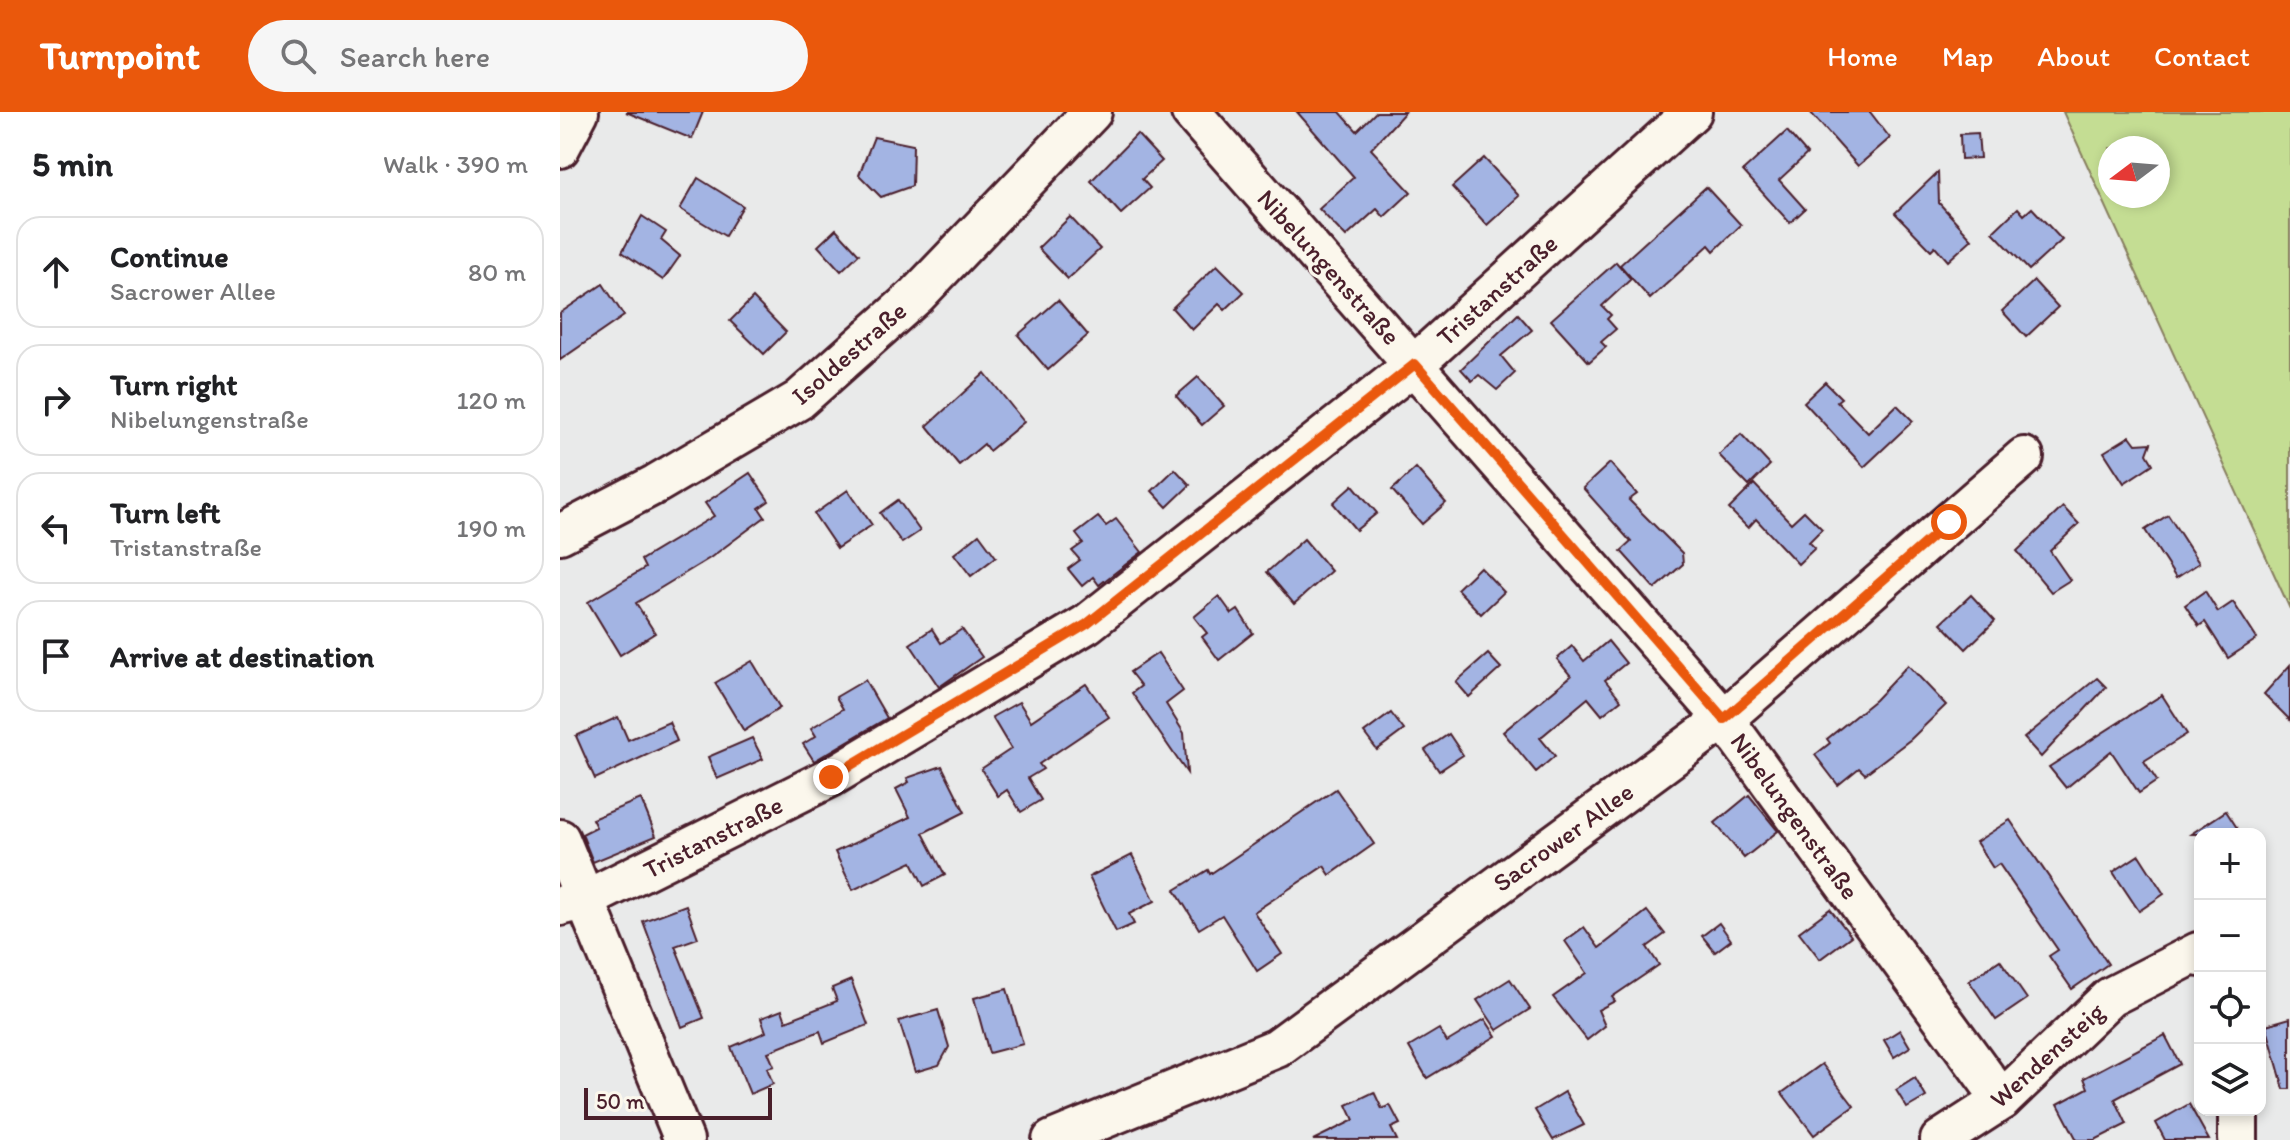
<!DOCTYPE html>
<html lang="en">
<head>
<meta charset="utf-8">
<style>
	:root { --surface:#fff; --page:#f6f6f6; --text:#202124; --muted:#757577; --line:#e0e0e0; --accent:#ea580c }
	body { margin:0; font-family:Itim,sans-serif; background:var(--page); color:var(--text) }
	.controls { position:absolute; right:24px; bottom:24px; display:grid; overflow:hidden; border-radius:16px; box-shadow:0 4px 12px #0003 }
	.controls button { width:72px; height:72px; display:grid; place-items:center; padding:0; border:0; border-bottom:2px solid var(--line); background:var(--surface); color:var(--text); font:40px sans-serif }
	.compass { position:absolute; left:1538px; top:24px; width:72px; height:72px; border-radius:50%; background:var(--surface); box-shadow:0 4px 12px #0003; rotate:254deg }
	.scale { position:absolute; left:24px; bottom:20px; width:188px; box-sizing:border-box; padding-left:8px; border:4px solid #4a1f2b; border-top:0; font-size:22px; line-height:28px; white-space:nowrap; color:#4a1f2b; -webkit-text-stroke:6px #fbf7ec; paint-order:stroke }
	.stop { position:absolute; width:24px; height:24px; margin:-18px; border:6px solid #ea580c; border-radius:50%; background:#fff }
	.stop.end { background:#ea580c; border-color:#fff; box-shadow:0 2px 8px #0008 }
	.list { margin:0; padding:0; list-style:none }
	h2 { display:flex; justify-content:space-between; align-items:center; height:104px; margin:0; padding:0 32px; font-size:34px }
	h2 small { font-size:26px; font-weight:400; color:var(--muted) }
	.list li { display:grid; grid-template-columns:52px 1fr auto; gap:24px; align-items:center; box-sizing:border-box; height:112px; margin:0 16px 16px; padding:0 16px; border:2px solid var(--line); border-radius:24px }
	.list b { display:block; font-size:30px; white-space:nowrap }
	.list p { margin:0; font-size:26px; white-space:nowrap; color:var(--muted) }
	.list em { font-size:26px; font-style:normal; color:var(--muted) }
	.icon { flex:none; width:44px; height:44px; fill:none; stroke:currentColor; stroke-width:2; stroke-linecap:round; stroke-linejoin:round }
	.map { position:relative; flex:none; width:1730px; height:1028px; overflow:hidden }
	header { display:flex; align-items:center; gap:48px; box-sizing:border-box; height:112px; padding:0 40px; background:var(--accent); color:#fff }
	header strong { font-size:38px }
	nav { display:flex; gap:44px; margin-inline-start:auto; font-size:28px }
	.search { width:560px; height:72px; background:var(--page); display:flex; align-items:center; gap:20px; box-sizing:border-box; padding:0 28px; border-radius:44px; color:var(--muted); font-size:30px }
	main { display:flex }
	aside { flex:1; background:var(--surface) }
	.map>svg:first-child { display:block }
	.green { fill:#c4dd93; stroke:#877e5f; stroke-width:2; fill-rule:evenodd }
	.building { fill:#a3b4e3; stroke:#4a1f2b; stroke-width:2 }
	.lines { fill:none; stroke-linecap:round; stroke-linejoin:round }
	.minor-casing { stroke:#4a1f2b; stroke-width:44 }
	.minor { stroke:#fbf7ec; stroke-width:38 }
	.route { stroke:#ea580c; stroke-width:10 }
	.labels { text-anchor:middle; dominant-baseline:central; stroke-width:7; stroke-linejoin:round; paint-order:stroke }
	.street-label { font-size:26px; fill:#4a1f2b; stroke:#fbf7ec }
</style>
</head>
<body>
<header>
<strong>Turnpoint</strong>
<div class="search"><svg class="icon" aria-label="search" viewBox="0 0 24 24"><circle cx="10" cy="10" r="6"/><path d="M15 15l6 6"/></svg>Search here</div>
<nav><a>Home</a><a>Map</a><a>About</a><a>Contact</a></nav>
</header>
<main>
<aside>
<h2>5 min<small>Walk · 390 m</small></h2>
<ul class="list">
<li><svg class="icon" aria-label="ahead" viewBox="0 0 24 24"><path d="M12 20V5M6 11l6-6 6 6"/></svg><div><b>Continue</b><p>Sacrower Allee</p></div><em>80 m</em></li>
<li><svg class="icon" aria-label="right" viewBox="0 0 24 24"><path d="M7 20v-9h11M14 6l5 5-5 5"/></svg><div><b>Turn right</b><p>Nibelungenstraße</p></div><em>120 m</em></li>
<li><svg class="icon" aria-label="left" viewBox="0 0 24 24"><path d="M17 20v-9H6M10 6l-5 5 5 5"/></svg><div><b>Turn left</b><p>Tristanstraße</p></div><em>190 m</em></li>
<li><svg class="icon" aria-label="arrive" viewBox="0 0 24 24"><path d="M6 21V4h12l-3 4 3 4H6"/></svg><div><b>Arrive at destination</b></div></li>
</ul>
</aside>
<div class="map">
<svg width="1730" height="1028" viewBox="0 0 1730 1028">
	<rect width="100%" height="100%" fill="#e9eaea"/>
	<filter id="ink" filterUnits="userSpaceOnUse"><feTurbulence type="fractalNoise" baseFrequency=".0125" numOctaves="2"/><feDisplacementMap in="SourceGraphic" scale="16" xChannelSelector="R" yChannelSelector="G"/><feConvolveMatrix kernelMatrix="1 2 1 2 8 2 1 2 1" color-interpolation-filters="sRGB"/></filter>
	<g filter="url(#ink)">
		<path class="green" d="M 1503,0 L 1730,0 L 1730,497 ZM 1550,36 L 1598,36 L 1598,84 L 1550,84 Z"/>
		<g class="building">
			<path d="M 66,0 L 143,0 L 132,27 Z"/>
			<path d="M 737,0 L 780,0 L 797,19 L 816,0 L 845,0 L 811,37 L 851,80 L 824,105 L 817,97 L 786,125 L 759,97 L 794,65 Z"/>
			<path d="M 1250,0 L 1310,0 L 1330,26 L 1298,54 Z"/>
			<path d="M 1227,19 L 1247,42 L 1219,68 L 1245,97 L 1230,111 L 1183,59 Z"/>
			<path d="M 1418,21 L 1420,46 L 1401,47 L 1400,22 Z"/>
			<path d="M 577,22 L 602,49 L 582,67 L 590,76 L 561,102 L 531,69 Z"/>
			<path d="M 314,25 L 353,33 L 352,74 L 321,85 L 299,63 Z"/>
			<path d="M 924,46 L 959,84 L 927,113 L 892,75 Z"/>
			<path d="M 1378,60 L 1379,91 L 1412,127 L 1388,149 L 1375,134 L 1371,138 L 1335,101 Z"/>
			<path d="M 138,66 L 183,94 L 165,124 L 120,97 Z"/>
			<path d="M 1146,75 L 1181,113 L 1154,139 L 1149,133 L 1090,187 L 1060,153 Z"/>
			<path d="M 1458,96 L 1464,103 L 1472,96 L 1502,128 L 1469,158 L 1433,120 Z"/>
			<path d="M 82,104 L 106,120 L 101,128 L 120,144 L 103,168 L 62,140 Z"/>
			<path d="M 510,105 L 540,137 L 508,167 L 478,136 Z"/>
			<path d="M 276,117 L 299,142 L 281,159 L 258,134 Z"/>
			<path d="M 1056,150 L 1071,167 L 1042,194 L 1051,203 L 1047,207 L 1056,217 L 1041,230 L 1046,235 L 1029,250 L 991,208 Z"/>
			<path d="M 657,153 L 684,180 L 665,198 L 659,192 L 632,218 L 612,196 Z"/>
			<path d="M 1474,169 L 1498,195 L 1466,225 L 1442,199 Z"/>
			<path d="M 43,172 L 64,204 L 0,248 L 0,201 Z"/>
			<path d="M 193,186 L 226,220 L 204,242 L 170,209 Z"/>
			<path d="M 498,188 L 528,223 L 488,258 L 458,223 Z"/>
			<path d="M 958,202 L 972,218 L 941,244 L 955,261 L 937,278 L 919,263 L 912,269 L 901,257 Z"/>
			<path d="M 425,261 L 464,310 L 429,339 L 424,332 L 399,353 L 367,314 Z"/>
			<path d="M 638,265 L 664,294 L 642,313 L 616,284 Z"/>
			<path d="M 1265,270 L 1281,286 L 1277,289 L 1308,321 L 1337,293 L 1353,309 L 1304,355 L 1244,290 Z"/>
			<path d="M 1181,322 L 1210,353 L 1189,374 L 1159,343 Z"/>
			<path d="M 1570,324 L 1576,332 L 1591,331 L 1587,342 L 1593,352 L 1564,371 L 1544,340 Z"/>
			<path d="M 1050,351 L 1077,382 L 1069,388 L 1122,441 L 1123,452 L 1095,477 L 1061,439 L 1071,430 L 1023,376 Z"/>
			<path d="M 856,356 L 886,391 L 862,412 L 832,378 Z"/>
			<path d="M 615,357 L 630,373 L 607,395 L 592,379 Z"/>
			<path d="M 190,361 L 209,389 L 199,396 L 205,405 L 150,446 L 76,491 L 95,521 L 60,543 L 28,490 L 85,456 L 81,448 L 154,404 L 145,391 Z"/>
			<path d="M 1194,372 L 1231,411 L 1244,399 L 1262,417 L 1249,430 L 1255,436 L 1238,452 L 1196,407 L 1188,416 L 1169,397 Z"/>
			<path d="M 793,373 L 817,401 L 796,418 L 773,391 Z"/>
			<path d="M 288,378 L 312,413 L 277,436 L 254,402 Z"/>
			<path d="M 338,388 L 360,419 L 342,431 L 320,401 Z"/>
			<path d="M 1503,395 L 1519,412 L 1490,439 L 1510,468 L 1491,480 L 1457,439 Z"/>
			<path d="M 1608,403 L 1639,451 L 1616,466 L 1585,418 Z"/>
			<path d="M 538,405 L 546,414 L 556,407 L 582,440 L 539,473 L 533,465 L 522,474 L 508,457 L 520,448 L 512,439 L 523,431 L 516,422 Z"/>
			<path d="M 419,422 L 436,445 L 411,464 L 394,442 Z"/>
			<path d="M 744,427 L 771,459 L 734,492 L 707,460 Z"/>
			<path d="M 920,455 L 944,480 L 921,502 L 897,477 Z"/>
			<path d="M 1645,479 L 1658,500 L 1673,490 L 1697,527 L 1668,546 L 1645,510 L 1639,514 L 1625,493 Z"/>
			<path d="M 1411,483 L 1435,509 L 1406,537 L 1381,511 Z"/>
			<path d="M 659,484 L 672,502 L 678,498 L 693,521 L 659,548 L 642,525 L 647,521 L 634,505 Z"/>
			<path d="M 372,517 L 381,531 L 402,517 L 422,545 L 379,575 L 350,532 Z"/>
			<path d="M 1048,529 L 1066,551 L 1045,568 L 1061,588 L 1042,603 L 1028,586 L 980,626 L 995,644 L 976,660 L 943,620 L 1011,564 L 997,547 L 1012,534 L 1024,549 Z"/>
			<path d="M 598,541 L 623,579 L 606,592 L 624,621 L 627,661 L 572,581 L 581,574 L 570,560 Z"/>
			<path d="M 928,542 L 941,556 L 909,585 L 896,570 Z"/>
			<path d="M 192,549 L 220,596 L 184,619 L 155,571 Z"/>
			<path d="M 1348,553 L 1386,593 L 1351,627 L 1305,662 L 1299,656 L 1278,673 L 1255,643 L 1270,631 L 1267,627 L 1315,588 Z"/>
			<path d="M 1730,553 L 1730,608 L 1704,582 Z"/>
			<path d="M 1537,566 L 1546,575 L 1481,645 L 1464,626 Z"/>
			<path d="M 305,568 L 327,606 L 254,649 L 243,632 L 256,624 L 251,616 L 283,597 L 276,585 Z"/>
			<path d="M 526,572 L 549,605 L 479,652 L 483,657 L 468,666 L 481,688 L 461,700 L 447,678 L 438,684 L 421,657 L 451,637 L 432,605 L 459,590 L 471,609 Z"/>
			<path d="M 1602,583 L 1627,622 L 1584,649 L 1597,669 L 1579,681 L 1551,639 L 1506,676 L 1489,655 Z"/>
			<path d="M 831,601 L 844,618 L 817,638 L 804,621 Z"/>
			<path d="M 58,605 L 68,628 L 109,610 L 117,629 L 35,667 L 16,624 Z"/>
			<path d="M 889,622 L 903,643 L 879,659 L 865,638 Z"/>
			<path d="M 192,626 L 203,647 L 157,667 L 148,645 Z"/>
			<path d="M 382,654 L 405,700 L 363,721 L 385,763 L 364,774 L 352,750 L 293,778 L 275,740 L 350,705 L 336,677 L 349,670 L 347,666 Z"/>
			<path d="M 776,677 L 814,732 L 770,763 L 764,754 L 694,800 L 722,842 L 697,859 L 662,803 L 639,817 L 615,778 L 648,758 L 650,762 Z"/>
			<path d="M 1189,683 L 1218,719 L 1184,746 L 1155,711 Z"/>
			<path d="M 81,687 L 96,724 L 33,750 L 22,722 L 36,715 L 32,707 Z"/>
			<path d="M 1666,699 L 1681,722 L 1631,722 Z"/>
			<path d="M 1450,708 L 1548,852 L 1512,877 L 1489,844 L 1498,838 L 1439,752 L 1433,756 L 1416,730 Z"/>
			<path d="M 572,743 L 595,789 L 569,802 L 574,812 L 556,820 L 529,765 Z"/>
			<path d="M 1579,743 L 1604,782 L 1579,799 L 1553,760 Z"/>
			<path d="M 126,793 L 138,826 L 115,834 L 144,906 L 122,915 L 83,809 Z"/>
			<path d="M 1270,797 L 1291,824 L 1260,847 L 1239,820 Z"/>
			<path d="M 1087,799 L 1105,822 L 1087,835 L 1099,853 L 1052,885 L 1055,889 L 1038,898 L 1045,914 L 1027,928 L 993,885 L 1027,861 L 1005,829 L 1024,815 L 1039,836 Z"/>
			<path d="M 1159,811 L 1171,828 L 1155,840 L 1142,824 Z"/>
			<path d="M 1440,848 L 1467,887 L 1436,908 L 1409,869 Z"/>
			<path d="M 950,867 L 970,897 L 937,918 L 917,888 Z"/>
			<path d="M 291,868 L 308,913 L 264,931 L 260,919 L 208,940 L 214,954 L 207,956 L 213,972 L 190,982 L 171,935 L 206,920 L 201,906 L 222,898 L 226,909 L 277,889 L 272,876 Z"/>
			<path d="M 447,877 L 463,932 L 429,941 L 414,886 Z"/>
			<path d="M 378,898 L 389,935 L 379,953 L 355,960 L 339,909 Z"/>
			<path d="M 1730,906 L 1730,977 L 1724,977 L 1706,913 Z"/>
			<path d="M 925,907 L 936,924 L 867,966 L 849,935 L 879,917 L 887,930 Z"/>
			<path d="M 1340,918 L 1350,935 L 1334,945 L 1324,928 Z"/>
			<path d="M 1605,923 L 1620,952 L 1555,987 L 1567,1012 L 1535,1028 L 1517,1028 L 1498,992 L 1528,976 L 1524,966 Z"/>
			<path d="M 1262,952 L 1294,994 L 1254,1023 L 1222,981 Z"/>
			<path d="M 1355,966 L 1366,985 L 1347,996 L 1336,978 Z"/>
			<path d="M 814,980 L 822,997 L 830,993 L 840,1012 L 831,1016 L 837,1028 L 753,1028 L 794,1008 L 787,993 Z"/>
			<path d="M 1005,980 L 1024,1013 L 993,1028 L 975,998 Z"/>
			<path d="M 1629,992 L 1649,1028 L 1605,1028 L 1596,1011 Z"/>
		</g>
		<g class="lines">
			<g class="minor-casing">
				<g id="minor">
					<path d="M 631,0 L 1164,607 L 1442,988"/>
					<path d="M 0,36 L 19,0"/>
					<path d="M 0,422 L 96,372 L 239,288 L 357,183 L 532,0"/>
					<path d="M 0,727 L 124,1028"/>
					<path d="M 0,794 L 27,787 L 271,665 L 527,512 L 855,252 L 1132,0"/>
					<path d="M 1678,998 L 1678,1028"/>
					<path d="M 492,1028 L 717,936 L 1164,607 L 1464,345"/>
					<path d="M 1380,1028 L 1442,988 L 1550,885 L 1638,840 L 1640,845"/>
				</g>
			</g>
			<use href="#minor" class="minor"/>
		</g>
	</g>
	<g class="lines" filter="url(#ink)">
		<path class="route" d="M 271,665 L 527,512 L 855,252 L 1164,607 L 1389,410"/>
	</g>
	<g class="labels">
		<g class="street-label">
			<text transform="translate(769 155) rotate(48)">Nibelungenstraße</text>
			<text transform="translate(937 178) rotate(-42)">Tristanstraße</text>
			<text transform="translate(289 241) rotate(-41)">Isoldestraße</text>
			<text transform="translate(1235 704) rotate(54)">Nibelungenstraße</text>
			<text transform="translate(153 725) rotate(-27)">Tristanstraße</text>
			<text transform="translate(1003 725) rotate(-36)">Sacrower Allee</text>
			<text transform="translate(1487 943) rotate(-42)">Wendensteig</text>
		</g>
	</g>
</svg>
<div class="controls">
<button>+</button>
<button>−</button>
<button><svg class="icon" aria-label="locate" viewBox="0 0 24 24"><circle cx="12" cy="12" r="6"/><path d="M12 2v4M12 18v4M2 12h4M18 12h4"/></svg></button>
<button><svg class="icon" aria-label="layers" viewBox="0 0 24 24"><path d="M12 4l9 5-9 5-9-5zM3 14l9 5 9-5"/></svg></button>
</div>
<svg class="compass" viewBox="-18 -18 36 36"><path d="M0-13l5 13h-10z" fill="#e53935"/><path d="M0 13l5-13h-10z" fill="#757577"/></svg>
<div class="scale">50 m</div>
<div class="stop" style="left:1389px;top:410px"></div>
<div class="stop end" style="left:271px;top:665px"></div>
</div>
</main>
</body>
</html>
